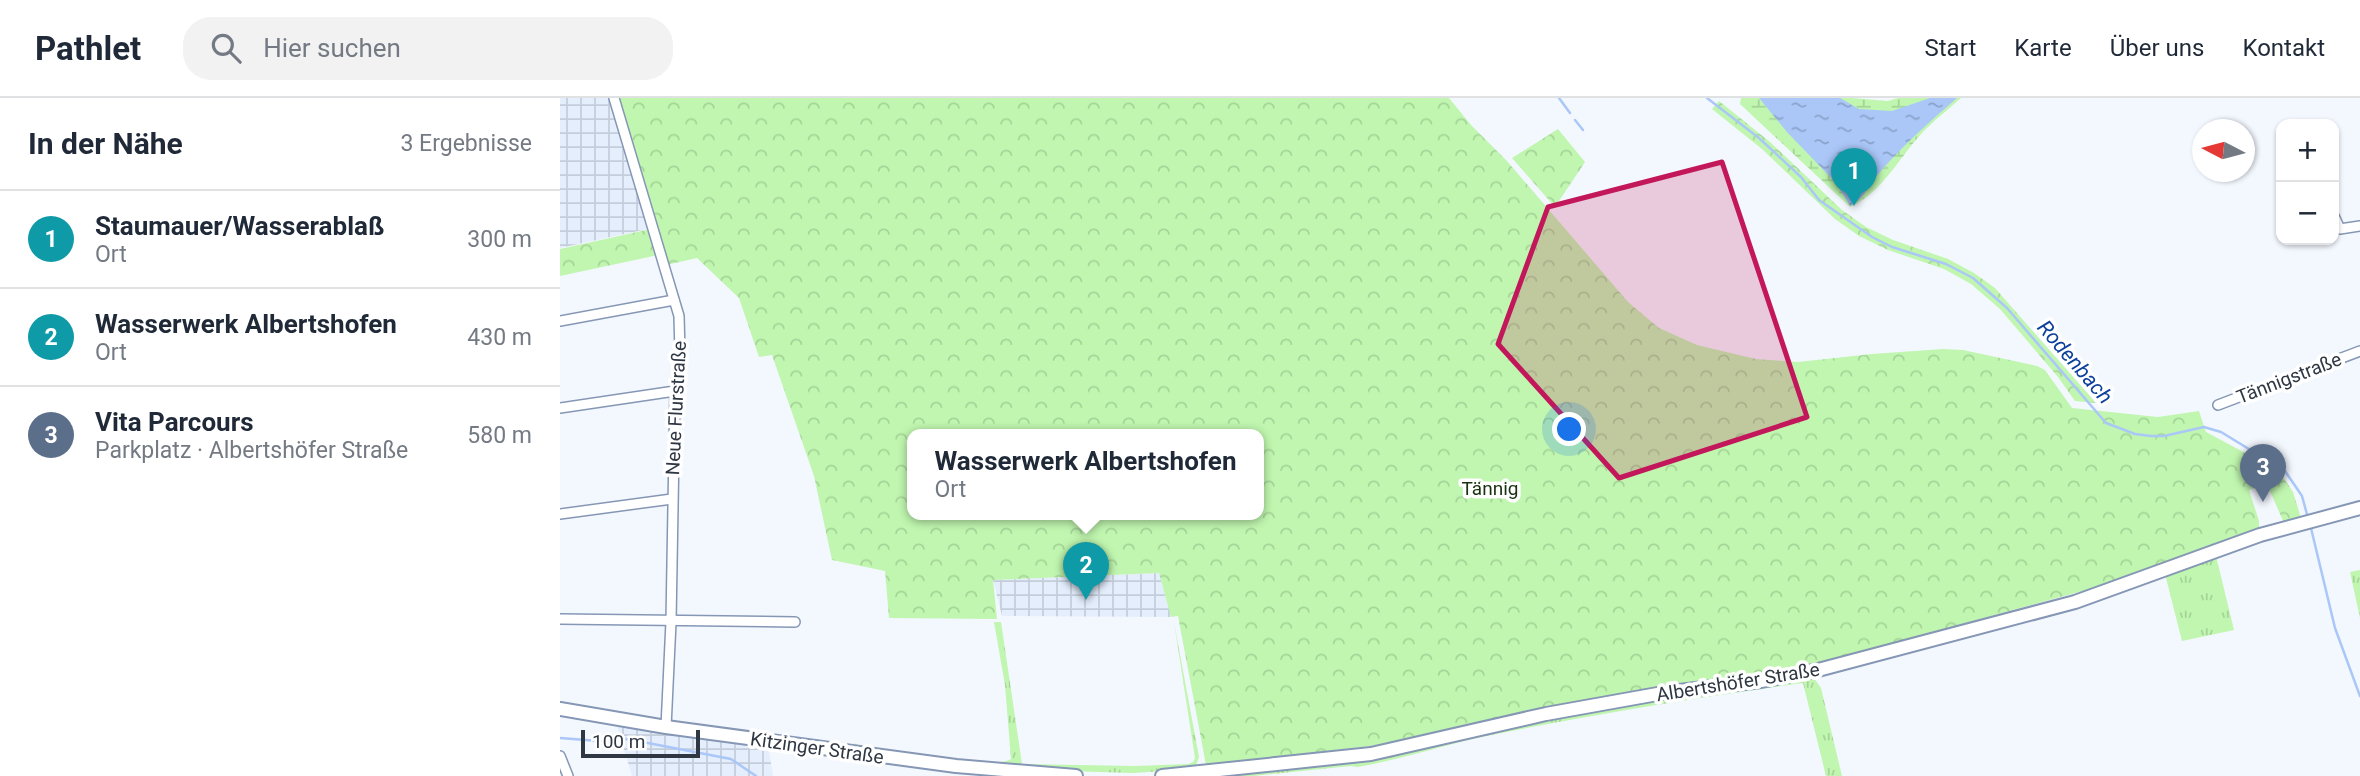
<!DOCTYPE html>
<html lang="de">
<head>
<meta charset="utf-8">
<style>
	:root { --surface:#fff; --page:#f2f2f3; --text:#1f2937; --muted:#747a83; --line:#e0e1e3; --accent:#45872a }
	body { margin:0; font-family:Roboto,sans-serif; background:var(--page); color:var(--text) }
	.controls { position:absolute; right:21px; top:21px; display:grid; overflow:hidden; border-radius:14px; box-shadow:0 2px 5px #0004 }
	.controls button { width:63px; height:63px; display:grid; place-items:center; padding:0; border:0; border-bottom:2px solid var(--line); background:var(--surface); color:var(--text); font:35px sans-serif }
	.compass { position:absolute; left:1632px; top:21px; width:63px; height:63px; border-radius:50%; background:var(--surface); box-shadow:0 2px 5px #0004; rotate:276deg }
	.scale { position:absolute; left:21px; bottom:18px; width:119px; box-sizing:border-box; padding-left:7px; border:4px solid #2f3743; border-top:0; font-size:19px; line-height:24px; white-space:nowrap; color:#2f3743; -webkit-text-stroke:5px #fff; paint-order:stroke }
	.you { position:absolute; left:1010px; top:332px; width:24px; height:24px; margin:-18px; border:5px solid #fff; border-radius:50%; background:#1a73e8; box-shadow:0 0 0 10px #1a73e833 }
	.badge { display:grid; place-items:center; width:46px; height:46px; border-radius:50%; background:var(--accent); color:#fff; font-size:23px; font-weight:700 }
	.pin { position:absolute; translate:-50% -58px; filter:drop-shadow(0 2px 4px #0008) }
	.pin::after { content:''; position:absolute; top:37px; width:24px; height:21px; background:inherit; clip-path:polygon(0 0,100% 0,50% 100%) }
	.popup { position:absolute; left:347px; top:331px; width:357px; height:91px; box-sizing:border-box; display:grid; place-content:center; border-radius:14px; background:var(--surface); filter:drop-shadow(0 2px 5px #0005); font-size:23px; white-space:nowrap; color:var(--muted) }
	.popup b { font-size:26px; color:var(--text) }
	.popup::after { content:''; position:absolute; left:50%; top:100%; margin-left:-14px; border:14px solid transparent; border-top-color:var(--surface) }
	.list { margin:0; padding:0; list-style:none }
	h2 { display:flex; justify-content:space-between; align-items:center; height:91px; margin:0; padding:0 28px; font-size:30px }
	h2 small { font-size:23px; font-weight:400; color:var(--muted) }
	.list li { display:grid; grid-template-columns:46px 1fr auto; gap:21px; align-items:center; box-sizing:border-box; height:98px; padding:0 28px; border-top:2px solid var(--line) }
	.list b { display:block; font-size:26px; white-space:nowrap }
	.list p { margin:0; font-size:23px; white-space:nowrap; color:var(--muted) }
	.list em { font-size:23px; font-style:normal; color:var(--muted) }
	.icon { flex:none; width:38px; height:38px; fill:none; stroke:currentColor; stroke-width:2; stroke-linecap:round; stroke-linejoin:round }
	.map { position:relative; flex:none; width:1800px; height:678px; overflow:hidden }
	header { display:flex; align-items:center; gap:42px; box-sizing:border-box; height:98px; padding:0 35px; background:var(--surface); border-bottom:2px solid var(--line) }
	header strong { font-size:33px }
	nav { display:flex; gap:38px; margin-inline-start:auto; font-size:24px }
	.search { width:490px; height:63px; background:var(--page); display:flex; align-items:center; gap:18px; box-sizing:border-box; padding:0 24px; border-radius:28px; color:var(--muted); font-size:26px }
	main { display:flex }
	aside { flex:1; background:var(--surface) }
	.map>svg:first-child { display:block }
	.industrial { fill:url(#industrial-grid) }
	.grass { fill:url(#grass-tufts) }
	.forest { fill:url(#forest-crowns); fill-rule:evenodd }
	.wetland { fill:url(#wetland-marsh) }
	.water { fill:url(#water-ripples) }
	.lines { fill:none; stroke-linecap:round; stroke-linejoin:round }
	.stream { stroke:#aac7f8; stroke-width:2.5 }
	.minor-casing { stroke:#8597b5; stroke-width:12 }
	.tertiary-casing { stroke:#8597b5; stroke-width:16 }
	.minor { stroke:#fff; stroke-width:9 }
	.tertiary { stroke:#fff; stroke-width:12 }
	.marked { fill:#c2185b; fill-opacity:0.2; stroke:#c2185b; stroke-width:5; stroke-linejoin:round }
	.labels { text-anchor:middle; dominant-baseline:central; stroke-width:7; stroke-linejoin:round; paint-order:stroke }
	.street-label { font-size:19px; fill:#2f3743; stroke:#fff }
	.park-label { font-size:19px; fill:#193110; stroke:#fff }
	.water-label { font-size:21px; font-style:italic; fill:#0b409b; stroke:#fff }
</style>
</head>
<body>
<header>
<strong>Pathlet</strong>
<div class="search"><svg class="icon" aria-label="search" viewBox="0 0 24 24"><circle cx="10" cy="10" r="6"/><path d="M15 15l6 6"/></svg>Hier suchen</div>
<nav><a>Start</a><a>Karte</a><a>Über uns</a><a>Kontakt</a></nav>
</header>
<main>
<aside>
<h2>In der Nähe<small>3 Ergebnisse</small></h2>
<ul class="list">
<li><span class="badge" style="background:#0f9aa8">1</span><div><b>Staumauer/Wasserablaß</b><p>Ort</p></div><em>300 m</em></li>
<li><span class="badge" style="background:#0f9aa8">2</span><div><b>Wasserwerk Albertshofen</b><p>Ort</p></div><em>430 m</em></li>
<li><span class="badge" style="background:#5c6f8a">3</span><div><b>Vita Parcours</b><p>Parkplatz · Albertshöfer Straße</p></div><em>580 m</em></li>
</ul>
</aside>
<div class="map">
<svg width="1800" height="678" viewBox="0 0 1800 678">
	<defs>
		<pattern id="industrial-grid" width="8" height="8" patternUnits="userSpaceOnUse" patternTransform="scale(1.75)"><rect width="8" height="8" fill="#e4eefd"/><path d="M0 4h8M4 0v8" fill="none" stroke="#c4cdda"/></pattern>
		<pattern id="grass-tufts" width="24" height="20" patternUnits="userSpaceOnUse" patternTransform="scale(1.75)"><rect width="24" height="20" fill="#c0f6af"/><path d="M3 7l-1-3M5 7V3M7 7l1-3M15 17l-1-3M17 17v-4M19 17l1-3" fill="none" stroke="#a5d498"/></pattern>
		<pattern id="forest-crowns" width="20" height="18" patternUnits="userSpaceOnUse" patternTransform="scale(1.75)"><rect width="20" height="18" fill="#c0f6af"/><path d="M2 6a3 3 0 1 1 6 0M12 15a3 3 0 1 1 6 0" fill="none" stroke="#a5d498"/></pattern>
		<pattern id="wetland-marsh" width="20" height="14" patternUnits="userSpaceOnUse" patternTransform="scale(1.75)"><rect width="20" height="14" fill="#c0f6af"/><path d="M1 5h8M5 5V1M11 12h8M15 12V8" fill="none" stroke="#a5d498"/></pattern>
		<pattern id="water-ripples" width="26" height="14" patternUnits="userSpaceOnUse" patternTransform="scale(1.75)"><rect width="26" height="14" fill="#aac7f8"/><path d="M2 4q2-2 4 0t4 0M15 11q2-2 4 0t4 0" fill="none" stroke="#8ba2ca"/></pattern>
	</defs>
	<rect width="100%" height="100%" fill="#f3f7fe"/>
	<g class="industrial">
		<path d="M 0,0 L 52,0 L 92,130 L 0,150 Z"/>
		<path d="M 599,475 L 611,519 L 442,518 L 433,482 Z"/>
		<path d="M 55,621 L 208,647 L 213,678 L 72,678 Z"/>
	</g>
	<g class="grass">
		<path d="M 1656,458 L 1674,532 L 1622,543 L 1605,476 Z"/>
		<path d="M 1800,472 L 1800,520 L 1790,474 Z"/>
		<path d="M 434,524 L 441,524 L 462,666 L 576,668 L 628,666 L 633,664 L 635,660 L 614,524 L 639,659 L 636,668 L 633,671 L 573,675 L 473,672 L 298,650 L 294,645 L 308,651 C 333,654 436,672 451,661 L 445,587 Z"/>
		<path d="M 1249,579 L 1254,580 L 1261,590 L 1282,678 L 1266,678 L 1243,585 C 1135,600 1028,617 922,639 C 880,648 839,662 797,669 L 791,668 L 693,678 L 650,678 L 708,671 L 1062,605 Z"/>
	</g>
	<g class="forest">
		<path d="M 56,0 L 889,0 L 911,27 L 947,63 L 1068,204 L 1099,230 L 1137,247 L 1196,261 L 1238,264 L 1312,256 L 1383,251 L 1403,252 L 1477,268 L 1485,272 L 1512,310 L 1598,319 L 1639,313 L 1646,334 L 1719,373 L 1733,394 L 1741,420 L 1724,425 L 1707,386 L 1689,392 L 1699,423 L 1699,434 L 1526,492 L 1246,569 L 1157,582 L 929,623 L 819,647 L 646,667 L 618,518 L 611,519 L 599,475 L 433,482 L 437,521 L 329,520 L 325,473 L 272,462 L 254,378 L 212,257 L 199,259 L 179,200 L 137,160 L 106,167 L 103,156 L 0,178 L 0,151 L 95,130 ZM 353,336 L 699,336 L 699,416 L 353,416 Z"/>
		<path d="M 1159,3 L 1210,44 L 1282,112 L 1306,129 L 1333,142 L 1388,161 L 1414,175 L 1435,190 L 1536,305 L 1515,303 L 1498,279 L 1440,211 L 1411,186 L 1384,171 L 1328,152 L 1299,138 L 1275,121 L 1202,51 L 1152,11 Z"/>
		<path d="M 998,31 L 1025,64 L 995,109 L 952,60 Z"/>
	</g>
	<path class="wetland" d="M 1181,0 L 1292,0 L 1328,3 L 1338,0 L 1401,0 C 1390,10 1378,19 1367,30 C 1341,55 1324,94 1290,109 L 1180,6 Z"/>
	<path class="water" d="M 1199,0 L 1280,0 L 1299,11 L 1332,13 L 1370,0 L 1397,0 C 1368,25 1339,51 1315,80 C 1307,90 1302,103 1290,108 L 1276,85 L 1227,34 Z"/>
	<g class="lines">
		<g class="stream">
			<path d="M 999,0 L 1010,15"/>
			<path d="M 1147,0 L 1199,40 L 1241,79 L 1259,102 L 1312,139 L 1332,149 L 1386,166 L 1413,180 L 1447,210 L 1546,325 L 1575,336 L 1591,338 L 1604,338 L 1644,329 L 1661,334 L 1725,373 L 1742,398 L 1748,420"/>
			<path d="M 1015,22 L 1023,32"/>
			<path d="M 1750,426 L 1775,530 L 1800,598"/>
			<path d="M 0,640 L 39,643 L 67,641 L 171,661 L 196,678"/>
		</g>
		<g class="minor-casing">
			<g id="minor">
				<path d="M 54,0 L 119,218 L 120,255 L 115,293 L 111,524 L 106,629"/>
				<path d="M 1774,118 L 1780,131 L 1800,128"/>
				<path d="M 0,223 L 114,202"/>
				<path d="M 1658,307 L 1800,253"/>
				<path d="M 0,310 L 115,293"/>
				<path d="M 0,416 L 112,401"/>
				<path d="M 0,521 L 235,524"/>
				<path d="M 0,658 L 8,678"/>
			</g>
		</g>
		<g class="tertiary-casing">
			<g id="tertiary">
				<path d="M 0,611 L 106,629 L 396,668 L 516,678"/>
				<path d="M 602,678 L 811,656 L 986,616 L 1103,595 L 1201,583 L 1258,572 L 1515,504 L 1700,437 L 1800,410"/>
			</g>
		</g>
		<use href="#minor" class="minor"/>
		<use href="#tertiary" class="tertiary"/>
	</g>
	<path class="marked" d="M 1162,64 L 1247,319 L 1059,380 L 938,246 L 988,109 Z"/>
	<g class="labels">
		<g class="street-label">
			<text transform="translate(1729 280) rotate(-21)">Tännigstraße</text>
			<text transform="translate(116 310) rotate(-87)">Neue Flurstraße</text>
			<text transform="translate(1178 584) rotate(-9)">Albertshöfer Straße</text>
			<text transform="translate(257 650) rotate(8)">Kitzinger Straße</text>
		</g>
		<g class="park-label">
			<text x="930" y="390">Tännig</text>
		</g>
		<g class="water-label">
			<text transform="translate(1515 264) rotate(49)">Rodenbach</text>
		</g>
	</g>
</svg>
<div class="controls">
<button>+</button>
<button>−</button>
</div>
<svg class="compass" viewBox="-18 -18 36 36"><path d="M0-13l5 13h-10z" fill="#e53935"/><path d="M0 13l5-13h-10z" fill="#747a83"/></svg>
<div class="scale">100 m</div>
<div class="you"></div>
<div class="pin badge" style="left:1294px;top:108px;background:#0f9aa8">1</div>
<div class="pin badge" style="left:526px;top:502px;background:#0f9aa8">2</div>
<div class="popup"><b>Wasserwerk Albertshofen</b>Ort</div>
<div class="pin badge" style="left:1703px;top:404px;background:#5c6f8a">3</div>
</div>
</main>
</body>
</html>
